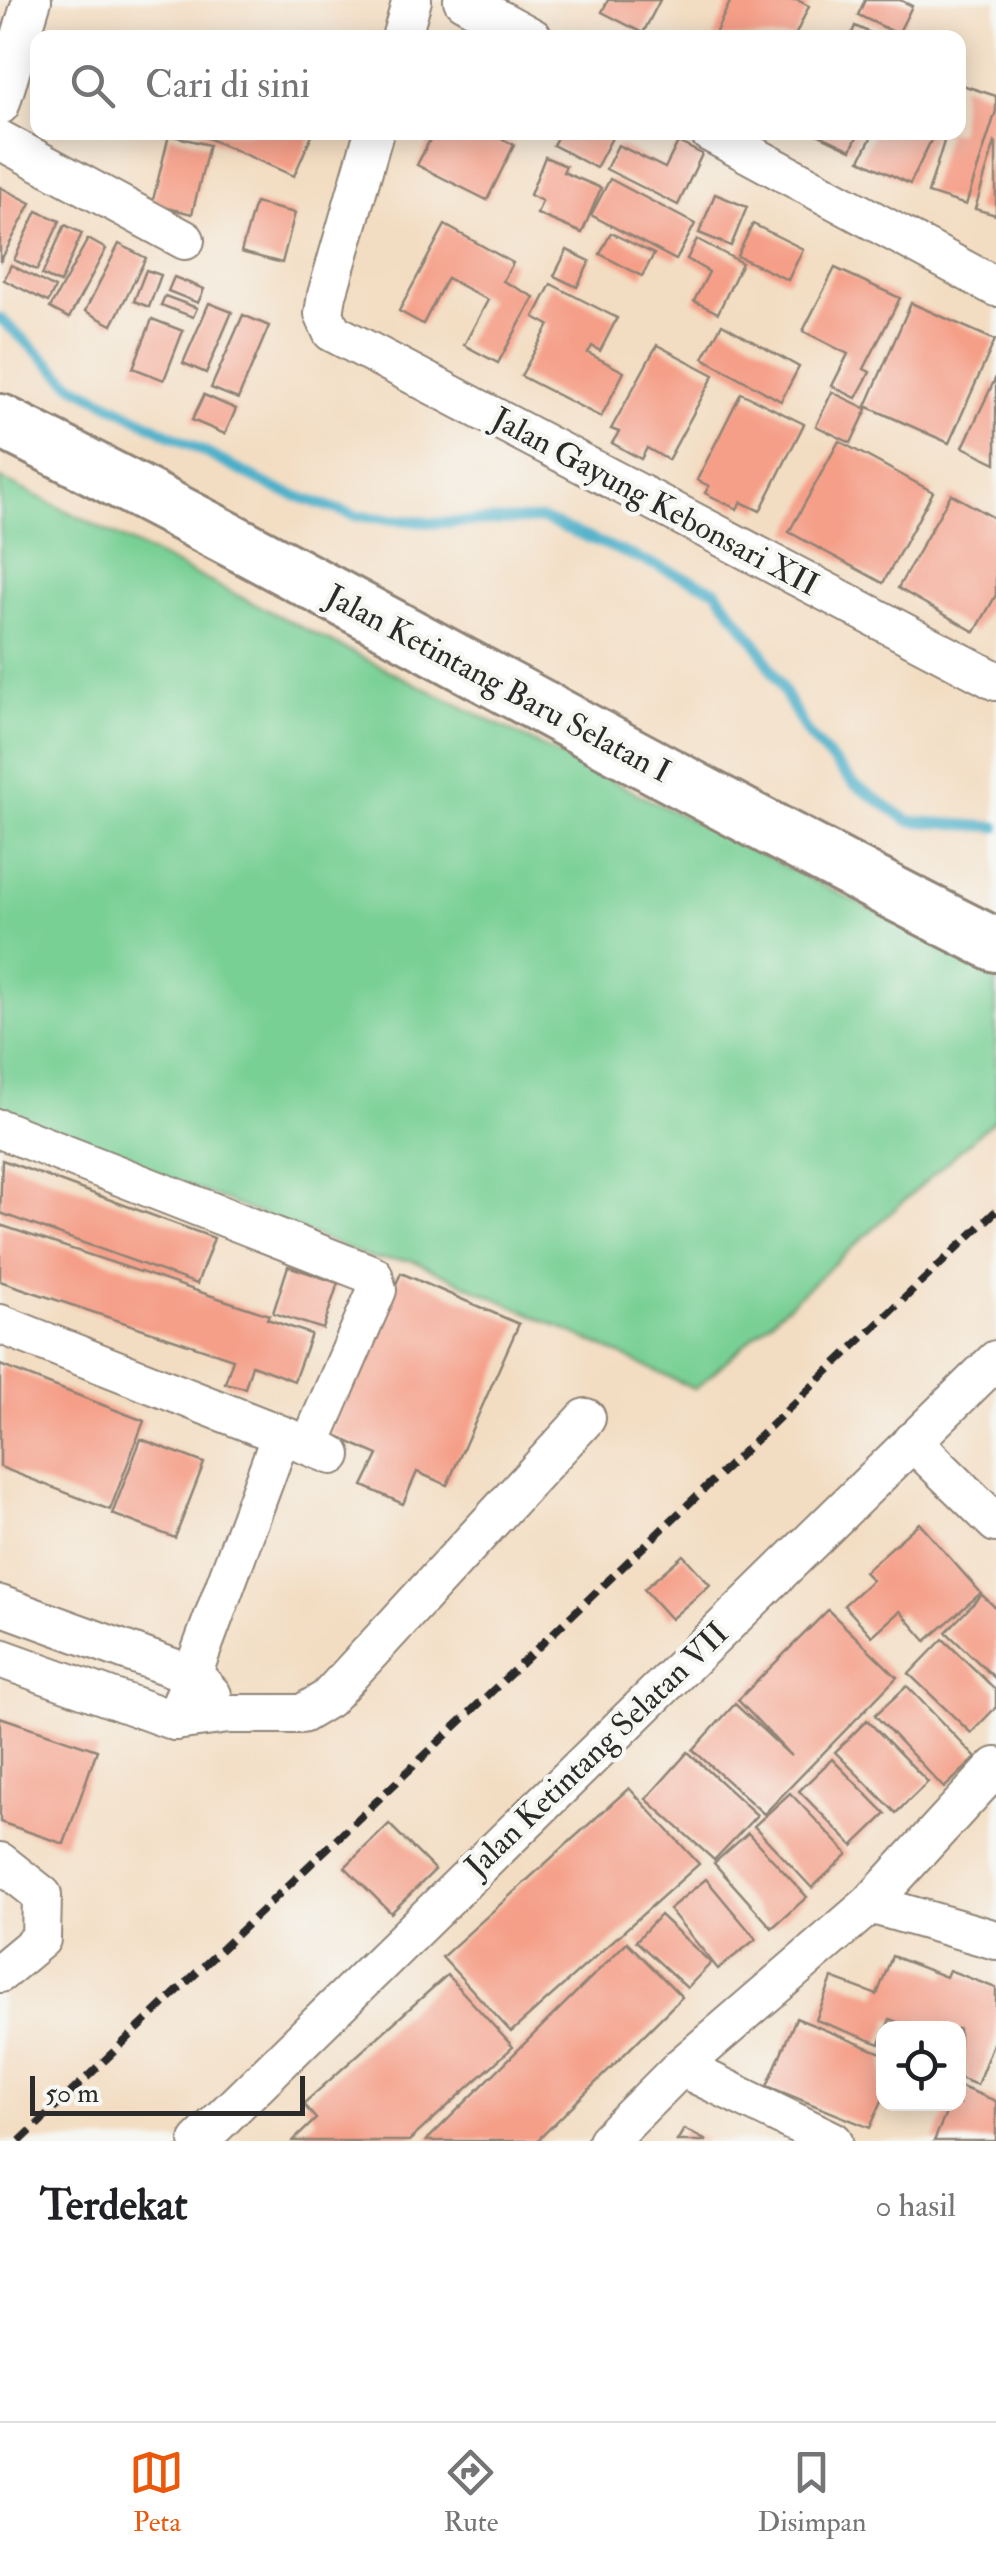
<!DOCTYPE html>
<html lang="id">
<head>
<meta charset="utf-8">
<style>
	:root { --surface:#fff; --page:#f6f6f6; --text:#202124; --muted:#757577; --line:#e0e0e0; --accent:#ea580c }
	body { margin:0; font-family:"IM FELL Double Pica",serif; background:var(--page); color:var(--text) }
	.controls { position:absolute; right:30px; bottom:30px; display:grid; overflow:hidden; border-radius:20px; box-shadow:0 5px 25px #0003 }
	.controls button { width:90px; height:90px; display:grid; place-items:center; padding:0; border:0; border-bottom:2px solid var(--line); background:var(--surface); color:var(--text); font:50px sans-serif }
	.scale { position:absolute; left:30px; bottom:25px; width:275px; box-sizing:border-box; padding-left:10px; border:5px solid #2b2b2b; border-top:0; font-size:28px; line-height:35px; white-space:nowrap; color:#2b2b2b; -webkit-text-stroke:8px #f6f6f2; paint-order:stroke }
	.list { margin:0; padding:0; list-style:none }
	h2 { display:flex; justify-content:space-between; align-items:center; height:130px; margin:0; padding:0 40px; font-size:42px }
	h2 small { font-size:32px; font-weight:400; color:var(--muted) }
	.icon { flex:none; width:55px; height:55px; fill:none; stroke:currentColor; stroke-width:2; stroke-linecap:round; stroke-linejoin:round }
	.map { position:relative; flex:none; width:996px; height:2141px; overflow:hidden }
	.search { position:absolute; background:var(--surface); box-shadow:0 5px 25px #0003; left:30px; right:30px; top:30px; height:110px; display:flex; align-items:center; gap:25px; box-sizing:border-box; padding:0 35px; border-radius:20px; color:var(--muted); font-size:38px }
	.sheet { height:280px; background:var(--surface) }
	nav { display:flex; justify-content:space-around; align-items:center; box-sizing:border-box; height:140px; border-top:2px solid var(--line); background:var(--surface); font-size:28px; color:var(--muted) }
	nav a { display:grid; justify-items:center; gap:5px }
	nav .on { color:var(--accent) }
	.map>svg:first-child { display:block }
	.green { fill:#79d095; stroke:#527e60; stroke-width:2.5 }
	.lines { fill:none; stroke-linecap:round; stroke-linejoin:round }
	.stream { stroke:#49aec8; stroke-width:11 }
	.building { fill:#f59f88 }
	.street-casing { stroke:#8f8476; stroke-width:42 }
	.secondary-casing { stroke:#8f8476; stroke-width:58 }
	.street { stroke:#fff; stroke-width:38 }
	.secondary { stroke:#fff; stroke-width:52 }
	.rail { stroke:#2b2b2b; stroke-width:8; stroke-dasharray:15 8; stroke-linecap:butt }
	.labels { text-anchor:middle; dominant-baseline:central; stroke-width:9; stroke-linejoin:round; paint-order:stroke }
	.street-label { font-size:32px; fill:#2b2b2b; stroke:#f6f6f2 }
</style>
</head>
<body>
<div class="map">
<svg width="996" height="2141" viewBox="0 0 996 2141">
	<rect width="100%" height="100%" fill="#f6f6f2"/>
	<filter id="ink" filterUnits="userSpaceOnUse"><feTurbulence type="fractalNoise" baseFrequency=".01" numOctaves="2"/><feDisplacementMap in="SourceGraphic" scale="20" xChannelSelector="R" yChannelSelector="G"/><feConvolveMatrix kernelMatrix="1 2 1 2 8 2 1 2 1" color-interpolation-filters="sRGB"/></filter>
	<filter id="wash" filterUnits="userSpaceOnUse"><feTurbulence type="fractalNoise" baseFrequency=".0048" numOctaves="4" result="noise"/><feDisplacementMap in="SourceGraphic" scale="40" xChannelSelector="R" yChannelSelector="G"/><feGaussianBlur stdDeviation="2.25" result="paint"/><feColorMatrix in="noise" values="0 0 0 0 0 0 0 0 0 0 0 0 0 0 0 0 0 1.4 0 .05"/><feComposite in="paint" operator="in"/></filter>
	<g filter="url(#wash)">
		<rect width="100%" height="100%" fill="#f3ddc2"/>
		<path class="green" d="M 0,478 L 996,971 L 996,1118 L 695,1389 L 412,1260 L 373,1259 L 0,1112 Z"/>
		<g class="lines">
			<path class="stream" d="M 0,318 L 73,385 L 276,489 L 356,516 L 433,523 L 542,519 L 716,590 L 760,649 L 807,733 L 854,784 L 909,821 L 996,827"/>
		</g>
		<g id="blocks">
			<g class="building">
				<path d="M 608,0 L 660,0 L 643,33 L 602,12 Z"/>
				<path d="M 731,0 L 797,0 L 809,6 L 794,38 L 713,38 Z"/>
				<path d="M 865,0 L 900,0 L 912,6 L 898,34 L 858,15 Z"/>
				<path d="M 855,26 L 881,38 L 850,38 Z"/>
				<path d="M 962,85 L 996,96 L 996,111 L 966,205 L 928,193 L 947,132 L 959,132 Z"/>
				<path d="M 194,132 L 313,132 L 294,176 Z"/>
				<path d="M 434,132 L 489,132 L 514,145 L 487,200 L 417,165 Z"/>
				<path d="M 560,132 L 615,132 L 596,168 L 553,145 Z"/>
				<path d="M 813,132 L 859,132 L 851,150 Z"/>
				<path d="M 874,132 L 935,132 L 910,184 L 860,160 Z"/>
				<path d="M 169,135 L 209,145 L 192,214 L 152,204 Z"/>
				<path d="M 678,142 L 702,154 L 678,205 L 606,169 L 618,145 L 665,168 Z"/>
				<path d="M 995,142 L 996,143 L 996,215 L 975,209 Z"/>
				<path d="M 545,157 L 566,166 L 563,172 L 601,188 L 582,233 L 537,214 L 542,201 L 530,195 Z"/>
				<path d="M 610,179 L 695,224 L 676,260 L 591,215 Z"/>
				<path d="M 0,187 L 31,203 L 0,262 Z"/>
				<path d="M 715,194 L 747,207 L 731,246 L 699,233 Z"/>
				<path d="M 255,203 L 295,213 L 282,263 L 241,252 Z"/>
				<path d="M 37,211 L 60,221 L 37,270 L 14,260 Z"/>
				<path d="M 753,224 L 803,249 L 788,280 L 737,256 Z"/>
				<path d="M 65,225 L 82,233 L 60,283 L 42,275 Z"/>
				<path d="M 445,225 L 513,263 L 503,281 L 534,297 L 498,363 L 464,345 L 488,300 L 447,278 L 423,324 L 399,311 Z"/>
				<path d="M 611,233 L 654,254 L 642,276 L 600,254 Z"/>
				<path d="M 88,239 L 106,249 L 69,318 L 50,308 Z"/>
				<path d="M 697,239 L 742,263 L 718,313 L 694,301 L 709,272 L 687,259 Z"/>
				<path d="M 119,244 L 146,258 L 112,325 L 85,311 Z"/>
				<path d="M 567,250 L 590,261 L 577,287 L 554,276 Z"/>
				<path d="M 11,265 L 55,288 L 48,302 L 4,280 Z"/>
				<path d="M 835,268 L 900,298 L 864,369 L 870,372 L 856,398 L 832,386 L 848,354 L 803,331 Z"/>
				<path d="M 146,270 L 161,275 L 149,307 L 134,301 Z"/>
				<path d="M 174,277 L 204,289 L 198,303 L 168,291 Z"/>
				<path d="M 551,284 L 617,318 L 600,351 L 592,346 L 588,353 L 624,372 L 601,417 L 521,376 L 549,325 L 534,317 Z"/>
				<path d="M 165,296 L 197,308 L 193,317 L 161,305 Z"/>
				<path d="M 209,303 L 232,312 L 206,373 L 183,363 Z"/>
				<path d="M 911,303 L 995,340 L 949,443 L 866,406 Z"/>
				<path d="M 243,315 L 269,326 L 238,399 L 211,388 Z"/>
				<path d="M 152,319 L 183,331 L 164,380 L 133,368 Z"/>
				<path d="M 722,324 L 799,367 L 781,401 L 703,358 Z"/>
				<path d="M 657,345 L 714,375 L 668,460 L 647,448 L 641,459 L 612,443 L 619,432 L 611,429 Z"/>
				<path d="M 996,377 L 996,463 L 963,447 Z"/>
				<path d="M 832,392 L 867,409 L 851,443 L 816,426 Z"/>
				<path d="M 741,393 L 804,424 L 760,511 L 741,502 L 737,509 L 705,493 L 709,486 L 697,480 Z"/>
				<path d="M 204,395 L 236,409 L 225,434 L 192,420 Z"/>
				<path d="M 839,441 L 933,492 L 883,583 L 789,532 Z"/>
				<path d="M 951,494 L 996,519 L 996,595 L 975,632 L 898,588 Z"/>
				<path d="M 2,1160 L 214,1238 L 197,1284 L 0,1213 Z"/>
				<path d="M 0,1225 L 269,1315 L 267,1319 L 311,1334 L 294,1381 L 252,1365 L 245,1388 L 225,1383 L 233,1359 L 0,1281 Z"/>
				<path d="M 288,1266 L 338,1283 L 323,1329 L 273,1313 Z"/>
				<path d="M 401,1273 L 519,1324 L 447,1485 L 417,1472 L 403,1504 L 363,1486 L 378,1455 L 329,1433 Z"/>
				<path d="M 0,1365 L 144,1421 L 110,1510 L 0,1467 Z"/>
				<path d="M 141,1439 L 204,1463 L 175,1538 L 112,1514 Z"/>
				<path d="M 919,1523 L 981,1593 L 926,1641 L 900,1611 L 872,1636 L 844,1605 L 872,1580 L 864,1572 Z"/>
				<path d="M 683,1555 L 710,1585 L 671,1619 L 644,1589 Z"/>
				<path d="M 982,1595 L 996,1608 L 996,1679 L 946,1632 Z"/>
				<path d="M 828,1610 L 897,1677 L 764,1814 L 693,1750 L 735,1704 L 791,1756 L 738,1700 Z"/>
				<path d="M 943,1639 L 996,1690 L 996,1707 L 971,1733 L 909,1674 Z"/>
				<path d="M 907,1686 L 976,1758 L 944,1788 L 875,1715 Z"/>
				<path d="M 0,1717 L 97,1750 L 64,1844 L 0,1822 Z"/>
				<path d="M 867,1720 L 928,1782 L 896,1813 L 835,1752 Z"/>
				<path d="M 688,1752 L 757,1815 L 714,1860 L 646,1799 Z"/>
				<path d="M 832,1759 L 886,1814 L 853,1846 L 799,1791 Z"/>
				<path d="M 629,1788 L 699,1864 L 511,2032 L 442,1957 Z"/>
				<path d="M 790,1793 L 848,1854 L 812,1888 L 754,1826 Z"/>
				<path d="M 389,1824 L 435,1870 L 391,1913 L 345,1867 Z"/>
				<path d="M 748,1833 L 807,1897 L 772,1928 L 714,1863 Z"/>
				<path d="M 706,1879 L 756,1939 L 718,1969 L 669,1909 Z"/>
				<path d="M 660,1915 L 711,1963 L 687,1988 L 636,1941 Z"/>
				<path d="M 627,1942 L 682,1997 L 537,2141 L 426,2141 Z"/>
				<path d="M 892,1956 L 946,1977 L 949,1970 L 996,1988 L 996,2036 L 977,2085 L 959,2078 L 959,2029 L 915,2029 L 890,2019 L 880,2044 L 816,2020 L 832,1978 L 877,1995 Z"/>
				<path d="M 447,1975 L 513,2047 L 409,2141 L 293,2141 L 316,2119 L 303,2104 Z"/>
				<path d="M 796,2018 L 884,2054 L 884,2096 L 870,2128 L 767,2086 Z"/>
				<path d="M 959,2086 L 996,2101 L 996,2141 L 934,2141 L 950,2104 L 959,2104 Z"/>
				<path d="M 684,2129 L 707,2141 L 677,2141 Z"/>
			</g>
		</g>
	</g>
	<g filter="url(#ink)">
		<use href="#blocks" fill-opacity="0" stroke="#8f8476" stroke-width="2.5"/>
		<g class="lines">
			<g class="street-casing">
				<g id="street">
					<path d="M 463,0 L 533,38"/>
					<path d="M 401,38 L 412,0"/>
					<path d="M 0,105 L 32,0"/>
					<path d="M 374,132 L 327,295 L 324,314 L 332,332 L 996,681"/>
					<path d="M 709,132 L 996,287"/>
					<path d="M 0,140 L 185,240"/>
					<path d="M 0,1129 L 373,1275 L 377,1290 L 310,1445"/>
					<path d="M 0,1324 L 332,1455"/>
					<path d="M 912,1441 L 996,1523"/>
					<path d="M 0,1605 L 195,1676 L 212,1695"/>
					<path d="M 0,1658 L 175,1721 L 229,1714 L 302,1714 L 327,1699 L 586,1418"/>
					<path d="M 175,1721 L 281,1435"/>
					<path d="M 0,1862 L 42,1895 L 41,1939 L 0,1973"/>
					<path d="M 870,1904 L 996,1940"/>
					<path d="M 681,2067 L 833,2141"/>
					<path d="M 199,2141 L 996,1360"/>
					<path d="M 607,2141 L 681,2067 L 870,1904 L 996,1767"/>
				</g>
			</g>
			<g class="secondary-casing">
				<path id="secondary" d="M 0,421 C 336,589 660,777 996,945"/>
			</g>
			<use href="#street" class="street"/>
			<use href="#secondary" class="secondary"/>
			<path class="rail" d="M 20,2141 L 996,1211"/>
		</g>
	</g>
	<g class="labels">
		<g class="street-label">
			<text transform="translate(655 502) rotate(28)">Jalan Gayung Kebonsari XII</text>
			<text transform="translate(498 684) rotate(28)">Jalan Ketintang Baru Selatan I</text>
			<text transform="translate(597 1750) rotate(-44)">Jalan Ketintang Selatan VII</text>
		</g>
	</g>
</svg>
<div class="controls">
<button><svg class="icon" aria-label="locate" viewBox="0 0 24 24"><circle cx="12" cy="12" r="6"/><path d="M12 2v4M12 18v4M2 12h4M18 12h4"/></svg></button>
</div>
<div class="scale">50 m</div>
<div class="search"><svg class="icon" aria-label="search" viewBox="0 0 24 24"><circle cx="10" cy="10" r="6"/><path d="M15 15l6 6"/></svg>Cari di sini</div>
</div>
<section class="sheet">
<h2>Terdekat<small>0 hasil</small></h2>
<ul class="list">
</ul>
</section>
<nav>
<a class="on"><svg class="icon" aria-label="map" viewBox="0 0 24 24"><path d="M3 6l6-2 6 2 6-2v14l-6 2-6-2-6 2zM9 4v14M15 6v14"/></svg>Peta</a>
<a><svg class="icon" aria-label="directions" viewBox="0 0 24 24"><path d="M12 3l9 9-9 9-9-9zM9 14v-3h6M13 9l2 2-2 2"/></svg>Rute</a>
<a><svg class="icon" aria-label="saved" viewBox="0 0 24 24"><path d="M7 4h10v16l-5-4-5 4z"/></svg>Disimpan</a>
</nav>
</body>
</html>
